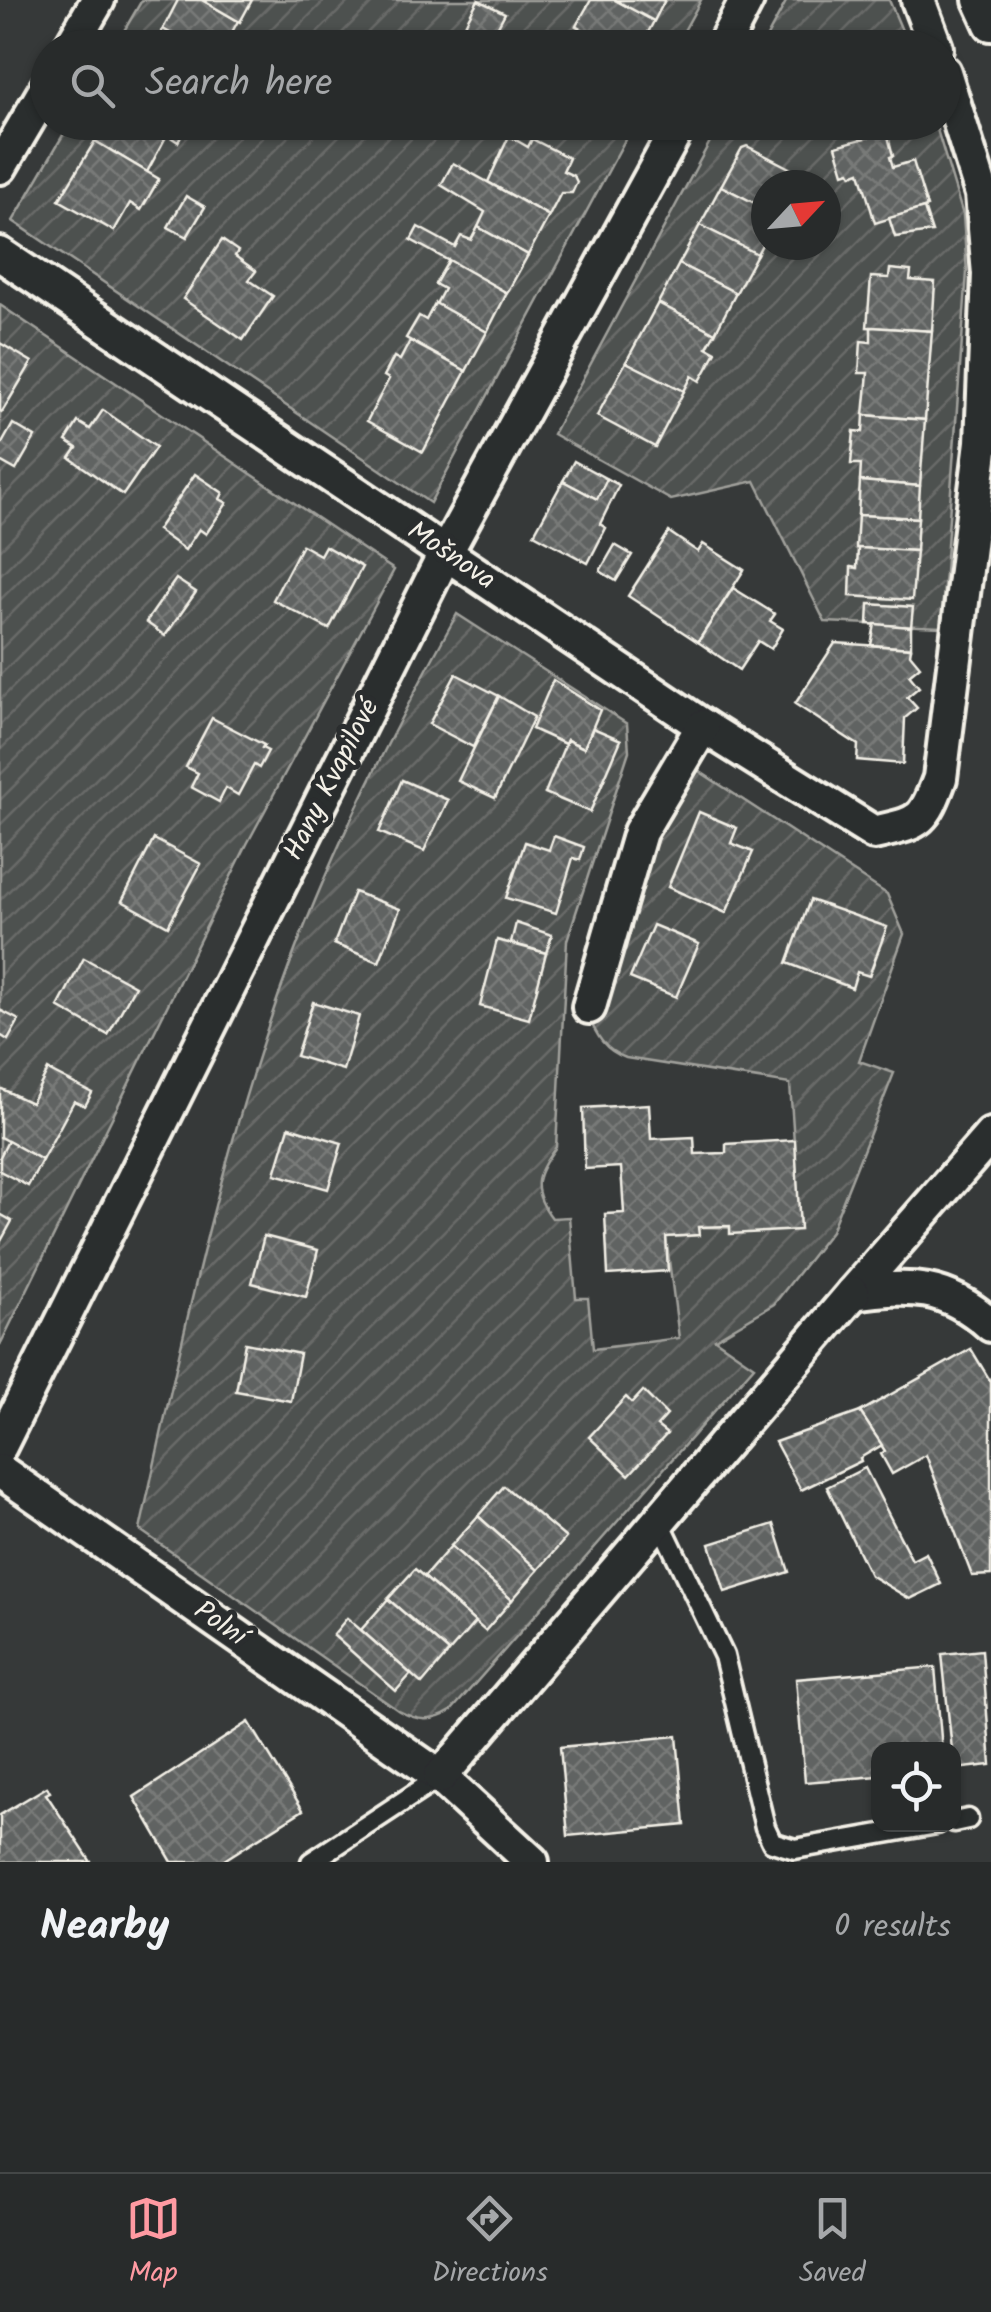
<!DOCTYPE html>
<html lang="en">
<head>
<meta charset="utf-8">
<style>
	:root { --surface:#282b2b; --page:#303333; --text:#f1f3f6; --muted:#a5a7a9; --line:#444747; --accent:#ff9aa2 }
	body { margin:0; font-family:Kalam,sans-serif; background:var(--page); color:var(--text) }
	.controls { position:absolute; right:30px; bottom:30px; display:grid; overflow:hidden; border-radius:20px; box-shadow:0 2px 8px #0004 }
	.controls button { width:90px; height:90px; display:grid; place-items:center; padding:0; border:0; border-bottom:2px solid var(--line); background:var(--surface); color:var(--text); font:50px sans-serif }
	.compass { position:absolute; left:751px; top:170px; width:90px; height:90px; border-radius:50%; background:var(--surface); box-shadow:0 2px 8px #0004; rotate:64deg }
	.list { margin:0; padding:0; list-style:none }
	h2 { display:flex; justify-content:space-between; align-items:center; height:130px; margin:0; padding:0 40px; font-size:42px }
	h2 small { font-size:32px; font-weight:400; color:var(--muted) }
	.icon { flex:none; width:55px; height:55px; fill:none; stroke:currentColor; stroke-width:2; stroke-linecap:round; stroke-linejoin:round }
	.map { position:relative; flex:none; width:991px; height:1862px; overflow:hidden }
	.search { position:absolute; background:var(--surface); box-shadow:0 2px 8px #0004; left:30px; right:30px; top:30px; height:110px; display:flex; align-items:center; gap:25px; box-sizing:border-box; padding:0 35px; border-radius:55px; color:var(--muted); font-size:38px }
	.sheet { height:310px; background:var(--surface) }
	nav { display:flex; justify-content:space-around; align-items:center; box-sizing:border-box; height:140px; border-top:2px solid var(--line); background:var(--surface); font-size:28px; color:var(--muted) }
	nav a { display:grid; justify-items:center; gap:5px }
	nav .on { color:var(--accent) }
	.map>svg:first-child { display:block }
	.garden { fill:url(#garden-furrows); stroke:#a1a19c; stroke-width:2.5; fill-rule:evenodd }
	.building { fill:url(#building-cross-hatch); stroke:#f4f1e8; stroke-width:2.5 }
	.lines { fill:none; stroke-linecap:round; stroke-linejoin:round }
	.service-casing { stroke:#f4f1e8; stroke-width:25 }
	.minor-casing { stroke:#f4f1e8; stroke-width:40 }
	.service { stroke:#2a2d2e; stroke-width:18 }
	.minor { stroke:#2a2d2e; stroke-width:32 }
	.labels { text-anchor:middle; dominant-baseline:central; stroke-width:10; stroke-linejoin:round; paint-order:stroke }
	.street-label { font-size:28px; fill:#f4f1e8; stroke:#2a2d2e }
</style>
</head>
<body>
<div class="map">
<svg width="991" height="1862" viewBox="0 0 991 1862">
	<defs>
		<pattern id="garden-furrows" width="10" height="10" patternUnits="userSpaceOnUse" patternTransform="scale(2.5)"><rect width="10" height="10" fill="#4e514f"/><path d="M-1 1l2-2M0 10L10 0M9 11l2-2" fill="none" stroke="#686a68"/></pattern>
		<pattern id="building-cross-hatch" width="8" height="8" patternUnits="userSpaceOnUse" patternTransform="scale(2.5)"><rect width="8" height="8" fill="#616362"/><path d="M0 0l8 8M0 8l8-8" fill="none" stroke="#787a78"/></pattern>
	</defs>
	<rect width="100%" height="100%" fill="#363939"/>
	<filter id="ink" filterUnits="userSpaceOnUse"><feTurbulence type="fractalNoise" baseFrequency=".01" numOctaves="2"/><feDisplacementMap in="SourceGraphic" scale="20" xChannelSelector="R" yChannelSelector="G"/><feConvolveMatrix kernelMatrix="1 2 1 2 8 2 1 2 1" color-interpolation-filters="sRGB"/></filter>
	<g filter="url(#ink)">
		<g class="garden">
			<path d="M 142,0 L 701,0 L 675,47 L 114,48 Z"/>
			<path d="M 787,0 L 889,0 L 909,47 L 761,48 Z"/>
			<path d="M 70,123 L 634,123 L 430,503 L 13,221 Z"/>
			<path d="M 720,123 L 935,123 L 963,215 L 967,272 L 941,627 L 825,622 L 755,481 L 671,500 L 553,434 ZM 766,185 L 826,185 L 826,245 L 766,245 Z"/>
			<path d="M 0,305 L 394,570 L 247,844 L 0,1345 Z"/>
			<path d="M 457,614 L 627,724 L 629,751 L 567,940 L 556,1147 C 535,1175 530,1189 552,1218 L 569,1217 L 576,1298 L 588,1298 L 593,1349 L 679,1338 L 666,1237 L 698,1235 L 698,1227 L 800,1229 L 790,1084 L 626,1058 C 604,1050 597,1036 588,1016 L 612,987 L 679,758 L 887,894 L 904,934 L 859,1061 L 894,1073 L 831,1231 L 774,1304 L 715,1339 L 754,1366 L 451,1711 C 432,1723 418,1721 399,1711 L 140,1530 C 182,1339 222,1147 290,964 C 335,843 395,726 457,614 Z"/>
		</g>
		<g class="building">
			<path d="M 178,0 L 202,0 L 238,21 L 231,34 L 238,39 L 233,48 L 195,48 L 163,29 Z"/>
			<path d="M 202,0 L 252,0 L 240,22 Z"/>
			<path d="M 478,0 L 505,13 L 486,48 L 468,48 L 456,41 Z"/>
			<path d="M 591,0 L 615,0 L 654,21 L 640,48 L 597,48 L 601,39 L 576,26 Z"/>
			<path d="M 615,0 L 665,0 L 654,21 Z"/>
			<path d="M 163,29 L 195,48 L 152,48 Z"/>
			<path d="M 861,37 L 865,48 L 833,48 Z"/>
			<path d="M 106,122 L 147,122 L 167,135 L 147,172 L 95,141 Z"/>
			<path d="M 148,122 L 189,122 L 178,142 Z"/>
			<path d="M 887,132 L 893,156 L 890,157 L 893,167 L 913,161 L 927,207 L 875,223 L 860,172 L 852,175 L 850,171 L 844,173 L 836,146 Z"/>
			<path d="M 509,136 L 528,147 L 532,139 L 569,158 L 563,171 L 574,176 L 577,182 L 572,193 L 561,193 L 549,216 L 488,182 Z"/>
			<path d="M 95,141 L 159,179 L 141,210 L 130,203 L 114,231 L 59,200 Z"/>
			<path d="M 747,146 L 799,173 L 793,185 L 766,185 L 766,209 L 721,186 L 742,148 Z"/>
			<path d="M 453,163 L 549,216 L 528,255 L 478,227 L 485,212 L 441,185 Z"/>
			<path d="M 721,186 L 766,209 L 766,237 L 757,254 L 700,225 Z"/>
			<path d="M 186,196 L 205,207 L 187,237 L 168,227 Z"/>
			<path d="M 924,208 L 932,232 L 895,237 L 889,218 Z"/>
			<path d="M 700,225 L 757,254 L 736,293 L 679,264 Z"/>
			<path d="M 418,227 L 455,247 L 461,236 L 471,240 L 478,227 L 528,255 L 507,293 L 411,240 Z"/>
			<path d="M 222,240 L 238,251 L 235,256 L 256,271 L 249,280 L 273,296 L 243,340 L 183,299 Z"/>
			<path d="M 449,260 L 507,293 L 487,332 L 436,304 L 444,289 L 435,284 Z"/>
			<path d="M 679,264 L 736,293 L 715,333 L 658,303 Z"/>
			<path d="M 890,269 L 911,271 L 910,280 L 935,282 L 932,331 L 867,327 L 871,277 L 889,278 Z"/>
			<path d="M 435,303 L 487,332 L 466,371 L 406,338 L 419,316 L 426,320 Z"/>
			<path d="M 658,303 L 715,333 L 707,347 L 716,352 L 700,381 L 692,376 L 684,391 L 626,362 Z"/>
			<path d="M 871,327 L 932,331 L 925,420 L 864,415 L 868,373 L 859,373 L 861,341 L 871,342 Z"/>
			<path d="M 410,341 L 466,371 L 423,452 L 367,421 L 389,379 L 384,376 L 394,357 L 400,360 Z"/>
			<path d="M 0,343 L 32,362 L 2,412 L 0,411 Z"/>
			<path d="M 626,362 L 684,391 L 655,447 L 597,416 Z"/>
			<path d="M 103,410 L 156,447 L 123,495 L 70,458 L 77,448 L 66,441 L 78,422 L 90,429 Z"/>
			<path d="M 864,415 L 925,420 L 920,486 L 860,481 L 861,464 L 851,464 L 854,431 L 863,432 Z"/>
			<path d="M 13,424 L 35,437 L 16,470 L 0,461 L 0,447 Z"/>
			<path d="M 574,461 L 607,479 L 597,499 L 563,481 Z"/>
			<path d="M 195,474 L 223,493 L 220,499 L 227,503 L 206,534 L 199,529 L 185,550 L 157,530 Z"/>
			<path d="M 607,479 L 619,485 L 600,524 L 606,528 L 588,563 L 534,534 L 563,481 L 597,499 Z"/>
			<path d="M 860,481 L 920,486 L 918,518 L 858,515 Z"/>
			<path d="M 858,515 L 918,518 L 916,551 L 856,548 Z"/>
			<path d="M 669,532 L 698,552 L 703,544 L 744,570 L 698,642 L 628,596 Z"/>
			<path d="M 302,545 L 320,555 L 325,546 L 362,567 L 329,629 L 273,600 Z"/>
			<path d="M 615,545 L 632,555 L 616,581 L 600,571 Z"/>
			<path d="M 858,548 L 916,551 L 912,600 L 850,596 L 851,567 L 857,568 Z"/>
			<path d="M 176,579 L 196,592 L 165,636 L 146,622 Z"/>
			<path d="M 733,588 L 775,614 L 770,621 L 783,629 L 771,649 L 758,641 L 739,670 L 698,642 Z"/>
			<path d="M 869,604 L 913,607 L 911,627 L 868,624 Z"/>
			<path d="M 875,624 L 911,627 L 911,648 L 871,645 Z"/>
			<path d="M 835,643 L 911,648 L 910,654 L 920,666 L 909,675 L 919,687 L 907,697 L 917,708 L 905,718 L 903,764 L 857,760 L 858,745 L 795,704 Z"/>
			<path d="M 456,674 L 499,696 L 473,747 L 429,724 Z"/>
			<path d="M 553,680 L 600,710 L 584,748 L 567,740 L 565,744 L 532,729 Z"/>
			<path d="M 499,696 L 534,717 L 495,798 L 458,781 Z"/>
			<path d="M 212,718 L 264,745 L 262,748 L 268,751 L 259,768 L 254,765 L 238,795 L 226,788 L 219,802 L 191,787 L 198,773 L 186,767 Z"/>
			<path d="M 593,728 L 621,740 L 590,812 L 545,793 L 567,740 L 584,748 Z"/>
			<path d="M 402,780 L 448,800 L 424,851 L 379,832 Z"/>
			<path d="M 699,812 L 737,828 L 731,843 L 753,852 L 726,913 L 668,887 Z"/>
			<path d="M 554,836 L 584,847 L 580,860 L 573,858 L 556,913 L 506,898 L 525,842 L 549,850 Z"/>
			<path d="M 154,839 L 201,864 L 168,926 L 122,901 Z"/>
			<path d="M 354,892 L 400,909 L 379,962 L 334,944 Z"/>
			<path d="M 810,900 L 887,927 L 869,976 L 857,972 L 852,988 L 787,963 Z"/>
			<path d="M 516,923 L 552,935 L 546,953 L 511,943 Z"/>
			<path d="M 653,925 L 699,944 L 676,997 L 630,978 Z"/>
			<path d="M 497,940 L 546,953 L 529,1019 L 480,1006 Z"/>
			<path d="M 84,958 L 135,986 L 108,1035 L 58,1007 Z"/>
			<path d="M 313,1002 L 359,1016 L 343,1070 L 296,1056 Z"/>
			<path d="M 0,1010 L 19,1020 L 8,1040 L 0,1035 Z"/>
			<path d="M 48,1070 L 92,1093 L 85,1106 L 74,1101 L 42,1160 L 0,1137 L 0,1088 L 31,1103 Z"/>
			<path d="M 649,1104 L 651,1139 L 694,1137 L 695,1154 L 726,1153 L 726,1144 L 795,1140 L 800,1230 L 730,1234 L 730,1226 L 698,1227 L 699,1235 L 666,1237 L 668,1271 L 608,1275 L 605,1214 L 624,1213 L 621,1167 L 585,1169 L 583,1108 Z"/>
			<path d="M 289,1127 L 342,1143 L 328,1189 L 275,1174 Z"/>
			<path d="M 8,1141 L 42,1160 L 28,1186 L 0,1171 L 0,1157 Z"/>
			<path d="M 0,1214 L 12,1221 L 0,1243 Z"/>
			<path d="M 264,1236 L 318,1250 L 306,1297 L 252,1283 Z"/>
			<path d="M 245,1343 L 300,1354 L 291,1401 L 236,1391 Z"/>
			<path d="M 971,1349 L 991,1382 L 991,1575 L 972,1576 L 926,1455 L 892,1474 L 881,1454 L 885,1451 L 860,1412 Z"/>
			<path d="M 643,1391 L 667,1415 L 657,1426 L 667,1434 L 629,1475 L 589,1437 L 626,1397 L 632,1403 Z"/>
			<path d="M 860,1412 L 882,1445 L 860,1458 L 861,1461 L 801,1490 L 775,1442 Z"/>
			<path d="M 865,1468 L 912,1560 L 926,1553 L 941,1584 L 910,1599 L 870,1575 L 827,1487 Z"/>
			<path d="M 504,1486 L 566,1538 L 538,1570 L 478,1516 Z"/>
			<path d="M 478,1516 L 538,1570 L 512,1600 L 451,1546 Z"/>
			<path d="M 774,1524 L 789,1572 L 725,1592 L 710,1544 Z"/>
			<path d="M 451,1546 L 512,1600 L 485,1631 L 424,1577 Z"/>
			<path d="M 415,1569 L 475,1622 L 449,1652 L 388,1599 Z"/>
			<path d="M 388,1599 L 449,1652 L 422,1684 L 361,1630 Z"/>
			<path d="M 347,1618 L 411,1674 L 396,1691 L 333,1635 Z"/>
			<path d="M 982,1650 L 991,1765 L 954,1769 L 942,1654 Z"/>
			<path d="M 935,1667 L 942,1750 L 878,1750 L 878,1776 L 805,1782 L 796,1679 Z"/>
			<path d="M 249,1722 L 303,1810 L 221,1862 L 172,1862 L 134,1797 Z"/>
			<path d="M 677,1736 L 685,1825 L 568,1836 L 560,1747 Z"/>
			<path d="M 47,1787 L 50,1792 L 46,1794 L 91,1862 L 0,1862 L 0,1815 Z"/>
		</g>
		<g class="lines">
			<g class="service-casing">
				<g id="service">
					<path d="M 659,1520 L 724,1656 L 765,1827 L 772,1842 L 795,1849 L 937,1824"/>
					<path d="M 954,1822 L 968,1819"/>
					<path d="M 311,1862 L 440,1777"/>
				</g>
			</g>
			<g class="minor-casing">
				<g id="minor">
					<path d="M 918,0 L 936,48"/>
					<path d="M 980,0 L 991,24"/>
					<path d="M 70,48 L 98,0"/>
					<path d="M 722,48 L 747,0"/>
					<path d="M 0,167 L 48,86"/>
					<path d="M 0,254 L 703,726 L 874,833 C 920,822 923,824 940,778 L 982,442 L 989,274 L 982,194 L 944,72"/>
					<path d="M 589,1007 L 640,832 L 703,726"/>
					<path d="M 991,1135 L 853,1293 C 911,1285 945,1284 991,1325"/>
					<path d="M 0,1446 L 446,552 L 681,122"/>
					<path d="M 0,1471 L 440,1777 L 532,1862"/>
					<path d="M 440,1777 L 853,1293"/>
				</g>
			</g>
			<use href="#service" class="service"/>
			<use href="#minor" class="minor"/>
		</g>
	</g>
	<g class="labels">
		<g class="street-label">
			<text transform="translate(451 556) rotate(34)">Mošnova</text>
			<text transform="translate(332 780) rotate(-63)">Hany Kvapilové</text>
			<text transform="translate(220 1624) rotate(35)">Polní</text>
		</g>
	</g>
</svg>
<div class="controls">
<button><svg class="icon" aria-label="locate" viewBox="0 0 24 24"><circle cx="12" cy="12" r="6"/><path d="M12 2v4M12 18v4M2 12h4M18 12h4"/></svg></button>
</div>
<svg class="compass" viewBox="-18 -18 36 36"><path d="M0-13l5 13h-10z" fill="#e53935"/><path d="M0 13l5-13h-10z" fill="#a5a7a9"/></svg>
<div class="search"><svg class="icon" aria-label="search" viewBox="0 0 24 24"><circle cx="10" cy="10" r="6"/><path d="M15 15l6 6"/></svg>Search here</div>
</div>
<section class="sheet">
<h2>Nearby<small>0 results</small></h2>
<ul class="list">
</ul>
</section>
<nav>
<a class="on"><svg class="icon" aria-label="map" viewBox="0 0 24 24"><path d="M3 6l6-2 6 2 6-2v14l-6 2-6-2-6 2zM9 4v14M15 6v14"/></svg>Map</a>
<a><svg class="icon" aria-label="directions" viewBox="0 0 24 24"><path d="M12 3l9 9-9 9-9-9zM9 14v-3h6M13 9l2 2-2 2"/></svg>Directions</a>
<a><svg class="icon" aria-label="saved" viewBox="0 0 24 24"><path d="M7 4h10v16l-5-4-5 4z"/></svg>Saved</a>
</nav>
</body>
</html>
